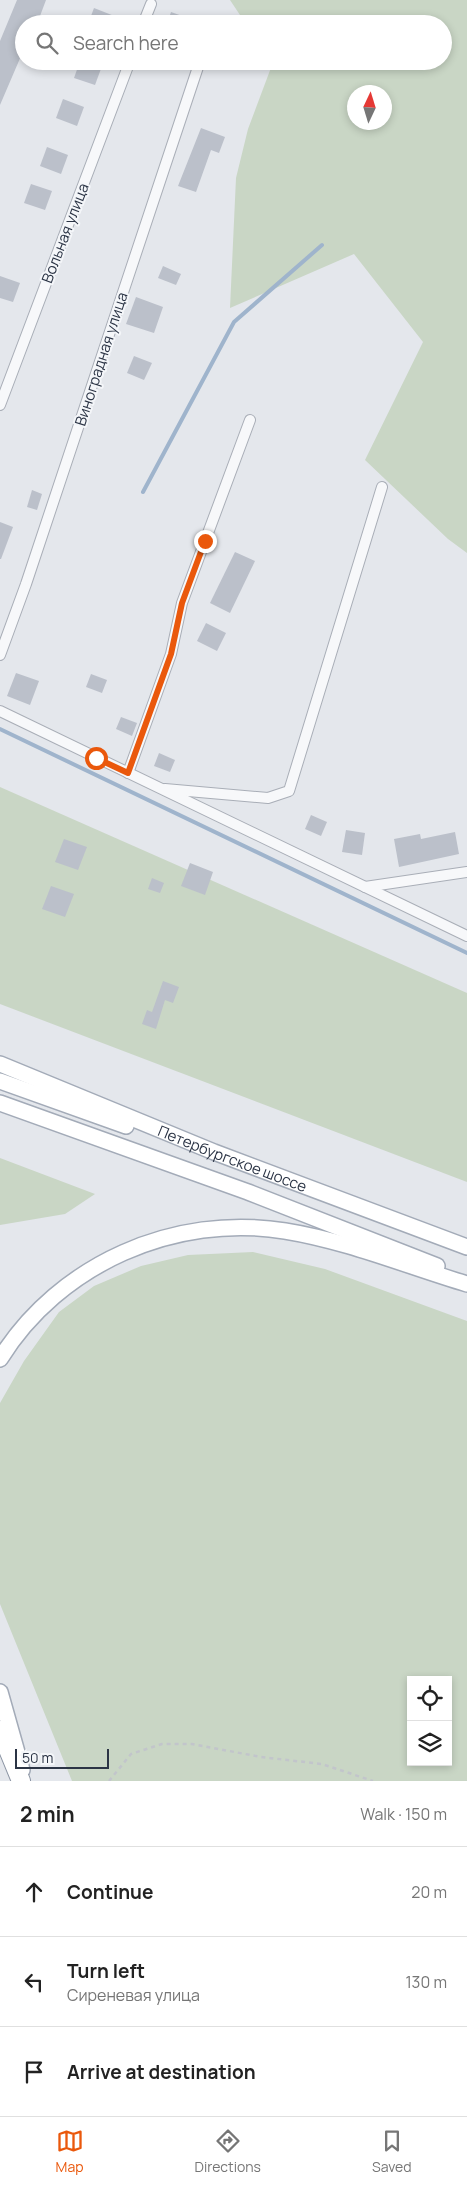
<!DOCTYPE html>
<html lang="en">
<head>
<meta charset="utf-8">
<style>
	:root { --surface:#fff; --page:#f2f2f2; --text:#222; --muted:#767676; --line:#e0e0e0; --accent:#ea580c }
	body { margin:0; font-family:Manrope,sans-serif; background:var(--page); color:var(--text) }
	.controls { position:absolute; right:15px; bottom:15px; display:grid; overflow:hidden; border-radius:0px; box-shadow:0 2px 8px #0003 }
	.controls button { width:45px; height:45px; display:grid; place-items:center; padding:0; border:0; border-bottom:1px solid var(--line); background:var(--surface); color:var(--text); font:25px sans-serif }
	.compass { position:absolute; left:347px; top:85px; width:45px; height:45px; border-radius:50%; background:var(--surface); box-shadow:0 2px 8px #0003; rotate:4deg }
	.scale { position:absolute; left:15px; bottom:12px; width:94px; box-sizing:border-box; padding-left:5px; border:2px solid #2b3445; border-top:0; font-size:14px; line-height:18px; white-space:nowrap; color:#2b3445; -webkit-text-stroke:4px #f4f6f9; paint-order:stroke }
	.stop { position:absolute; width:15px; height:15px; margin:-11px; border:4px solid #ea580c; border-radius:50%; background:#fff }
	.stop.end { background:#ea580c; border-color:#fff; box-shadow:0 1px 5px #0008 }
	.list { margin:0; padding:0; list-style:none }
	h2 { display:flex; justify-content:space-between; align-items:center; height:65px; margin:0; padding:0 20px; font-size:21px }
	h2 small { font-size:16px; font-weight:400; color:var(--muted) }
	.list li { display:grid; grid-template-columns:32px 1fr auto; gap:15px; align-items:center; box-sizing:border-box; height:90px; padding:0 20px; border-top:1px solid var(--line) }
	.list b { display:block; font-size:19px; white-space:nowrap }
	.list p { margin:0; font-size:16px; white-space:nowrap; color:var(--muted) }
	.list em { font-size:16px; font-style:normal; color:var(--muted) }
	.icon { flex:none; width:28px; height:28px; fill:none; stroke:currentColor; stroke-width:2; stroke-linecap:round; stroke-linejoin:round }
	.map { position:relative; flex:none; width:467px; height:1781px; overflow:hidden }
	.search { position:absolute; background:var(--surface); box-shadow:0 2px 8px #0003; left:15px; right:15px; top:15px; height:55px; display:flex; align-items:center; gap:12px; box-sizing:border-box; padding:0 18px; border-radius:28px; color:var(--muted); font-size:19px }
	.sheet { height:335px; background:var(--surface) }
	nav { display:flex; justify-content:space-around; align-items:center; box-sizing:border-box; height:70px; border-top:1px solid var(--line); background:var(--surface); font-size:14px; color:var(--muted) }
	nav a { display:grid; justify-items:center; gap:2px }
	nav .on { color:var(--accent) }
	.map>svg:first-child { display:block }
	.green { fill:#c9d6c5; fill-rule:evenodd }
	.lines { fill:none; stroke-linecap:round; stroke-linejoin:round }
	.stream { stroke:#9fb4cc; stroke-width:4 }
	.building { fill:#bbc0ca }
	.street-casing { stroke:#a9aeb7; stroke-width:12 }
	.primary-casing { stroke:#a3abb8; stroke-width:18 }
	.highway-casing { stroke:#8b94a3; stroke-width:20 }
	.path { stroke:#c2c5cb; stroke-width:2.5; stroke-dasharray:4 4; stroke-linecap:butt }
	.street { stroke:#f7f8fa; stroke-width:10 }
	.primary { stroke:#fff; stroke-width:15 }
	.highway { stroke:#fff; stroke-width:18 }
	.route { stroke:#ea580c; stroke-width:6 }
	.labels { text-anchor:middle; dominant-baseline:central; stroke-width:4; stroke-linejoin:round; paint-order:stroke }
	.street-label { font-size:15px; fill:#2b3445; stroke:#f4f6f9 }
</style>
</head>
<body>
<div class="map">
<svg width="467" height="1781" viewBox="0 0 467 1781">
	<rect width="100%" height="100%" fill="#e4e7ec"/>
	<g class="green">
		<path d="M 230,0 L 467,0 L 467,553 L 448,539 L 365,460 L 423,342 L 354,254 L 230,308 L 236,178 L 248,129 L 272,65 L 269,61 L 443,61 L 443,24 L 246,24 ZM 384,92 L 384,122 L 354,122 L 354,92 Z"/>
		<path d="M 0,787 L 467,993 L 467,1182 L 0,1004 Z"/>
		<path d="M 0,1158 L 95,1194 L 65,1214 L 0,1225 Z"/>
		<path d="M 253,1252 L 325,1269 L 467,1321 L 467,1781 L 72,1781 L 0,1604 L 0,1403 L 24,1361 L 59,1312 L 94,1286 L 141,1266 L 188,1255 ZM 411,1680 L 448,1680 L 448,1762 L 411,1762 Z"/>
	</g>
	<g class="lines">
		<g class="stream">
			<path d="M 143,492 L 234,322 L 322,245"/>
			<path d="M 0,729 L 467,953"/>
		</g>
	</g>
	<g class="building">
		<path d="M 17,0 L 46,0 L 37,24 L 24,24 L 24,49 L 0,105 L 0,41 Z"/>
		<path d="M 94,8 L 132,23 L 132,24 L 88,24 Z"/>
		<path d="M 171,12 L 199,22 L 199,24 L 167,24 Z"/>
		<path d="M 80,61 L 88,61 L 102,66 L 95,85 L 74,78 Z"/>
		<path d="M 63,99 L 84,107 L 77,126 L 56,118 Z"/>
		<path d="M 201,128 L 225,137 L 219,153 L 211,150 L 196,192 L 178,186 Z"/>
		<path d="M 47,147 L 68,155 L 61,174 L 40,166 Z"/>
		<path d="M 31,184 L 52,191 L 45,210 L 24,203 Z"/>
		<path d="M 163,266 L 181,274 L 176,285 L 158,278 Z"/>
		<path d="M 0,276 L 20,283 L 13,302 L 0,298 Z"/>
		<path d="M 136,297 L 163,307 L 154,333 L 126,324 Z"/>
		<path d="M 134,356 L 152,363 L 144,380 L 127,373 Z"/>
		<path d="M 32,490 L 42,494 L 37,510 L 27,507 Z"/>
		<path d="M 0,522 L 13,527 L 1,559 L 0,559 Z"/>
		<path d="M 235,552 L 255,561 L 230,613 L 210,603 Z"/>
		<path d="M 206,623 L 226,633 L 217,651 L 197,641 Z"/>
		<path d="M 16,673 L 39,681 L 30,705 L 7,696 Z"/>
		<path d="M 91,674 L 107,680 L 102,693 L 86,687 Z"/>
		<path d="M 121,717 L 137,723 L 132,736 L 116,729 Z"/>
		<path d="M 159,753 L 175,760 L 170,772 L 154,766 Z"/>
		<path d="M 311,815 L 327,822 L 321,836 L 305,829 Z"/>
		<path d="M 346,830 L 365,833 L 362,855 L 342,852 Z"/>
		<path d="M 455,832 L 459,854 L 399,867 L 394,839 L 420,834 L 421,839 Z"/>
		<path d="M 64,839 L 87,847 L 78,870 L 55,862 Z"/>
		<path d="M 190,863 L 213,872 L 205,895 L 181,886 Z"/>
		<path d="M 152,878 L 164,883 L 160,893 L 148,889 Z"/>
		<path d="M 51,886 L 74,894 L 65,917 L 42,909 Z"/>
		<path d="M 163,981 L 179,987 L 173,1003 L 165,1000 L 156,1029 L 142,1024 L 147,1010 L 152,1012 Z"/>
	</g>
	<g class="lines">
		<g class="street-casing">
			<g id="street">
				<path d="M 143,24 L 151,4"/>
				<path d="M 0,405 L 130,61"/>
				<path d="M 0,655 L 26,584 L 200,61"/>
				<path d="M 0,711 L 467,936"/>
				<path d="M 128,773 L 171,654 L 182,603 L 250,420"/>
				<path d="M 165,789 L 268,798 L 289,791 L 382,487"/>
				<path d="M 365,887 L 467,872"/>
			</g>
		</g>
		<g class="primary-casing">
			<g id="primary">
				<path id="s1" d="M 0,1064 L 214,1152 L 467,1247"/>
				<path d="M 0,1081 L 126,1126"/>
				<path d="M 0,1103 L 248,1192 L 437,1266"/>
				<path d="M 0,1359 C 59,1264 175,1213 285,1231 C 347,1241 407,1266 467,1284"/>
				<path d="M 0,1692 L 22,1770"/>
			</g>
		</g>
		<g class="highway-casing">
			<path id="highway" d="M 0,1730 L 21,1781"/>
		</g>
		<path class="path" d="M 109,1781 L 131,1754 L 162,1744 L 192,1744 L 261,1757 L 322,1764 L 373,1781"/>
		<use href="#street" class="street"/>
		<use href="#primary" class="primary"/>
		<use href="#highway" class="highway"/>
	</g>
	<g class="lines">
		<path class="route" d="M 96,758 L 128,773 L 171,654 L 182,603 L 205,541"/>
	</g>
	<g class="labels">
		<g class="street-label">
			<text transform="translate(65 233) rotate(-69)">Вольная улица</text>
			<text transform="translate(101 359) rotate(-72)">Виноградная улица</text>
			<text stroke="none"><textPath href="#s1" startOffset="251">Петербургское шоссе</textPath></text>
		</g>
	</g>
</svg>
<div class="controls">
<button><svg class="icon" aria-label="locate" viewBox="0 0 24 24"><circle cx="12" cy="12" r="6"/><path d="M12 2v4M12 18v4M2 12h4M18 12h4"/></svg></button>
<button><svg class="icon" aria-label="layers" viewBox="0 0 24 24"><path d="M12 4l9 5-9 5-9-5zM3 14l9 5 9-5"/></svg></button>
</div>
<svg class="compass" viewBox="-18 -18 36 36"><path d="M0-13l5 13h-10z" fill="#e53935"/><path d="M0 13l5-13h-10z" fill="#767676"/></svg>
<div class="scale">50 m</div>
<div class="stop" style="left:96px;top:758px"></div>
<div class="stop end" style="left:205px;top:541px"></div>
<div class="search"><svg class="icon" aria-label="search" viewBox="0 0 24 24"><circle cx="10" cy="10" r="6"/><path d="M15 15l6 6"/></svg>Search here</div>
</div>
<section class="sheet">
<h2>2 min<small>Walk · 150 m</small></h2>
<ul class="list">
<li><svg class="icon" aria-label="ahead" viewBox="0 0 24 24"><path d="M12 20V5M6 11l6-6 6 6"/></svg><div><b>Continue</b></div><em>20 m</em></li>
<li><svg class="icon" aria-label="left" viewBox="0 0 24 24"><path d="M17 20v-9H6M10 6l-5 5 5 5"/></svg><div><b>Turn left</b><p>Сиреневая улица</p></div><em>130 m</em></li>
<li><svg class="icon" aria-label="arrive" viewBox="0 0 24 24"><path d="M6 21V4h12l-3 4 3 4H6"/></svg><div><b>Arrive at destination</b></div></li>
</ul>
</section>
<nav>
<a class="on"><svg class="icon" aria-label="map" viewBox="0 0 24 24"><path d="M3 6l6-2 6 2 6-2v14l-6 2-6-2-6 2zM9 4v14M15 6v14"/></svg>Map</a>
<a><svg class="icon" aria-label="directions" viewBox="0 0 24 24"><path d="M12 3l9 9-9 9-9-9zM9 14v-3h6M13 9l2 2-2 2"/></svg>Directions</a>
<a><svg class="icon" aria-label="saved" viewBox="0 0 24 24"><path d="M7 4h10v16l-5-4-5 4z"/></svg>Saved</a>
</nav>
</body>
</html>
